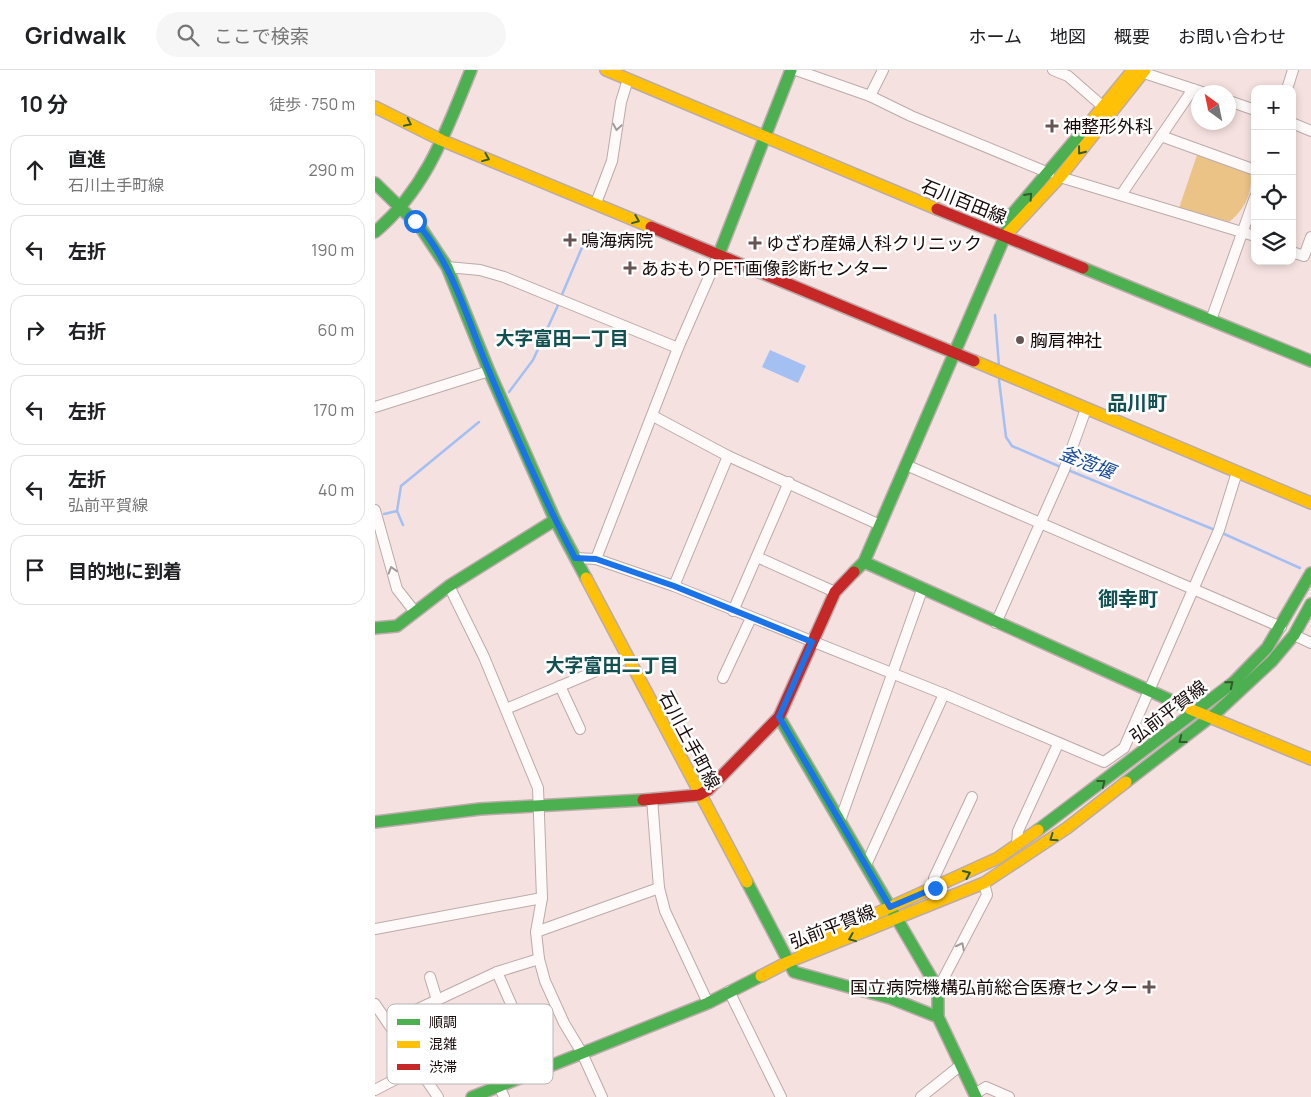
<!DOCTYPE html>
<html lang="ja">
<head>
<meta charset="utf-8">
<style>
	:root { --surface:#fff; --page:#f6f6f6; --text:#202124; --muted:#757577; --line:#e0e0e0 }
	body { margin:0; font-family:Manrope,"Noto Sans JP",sans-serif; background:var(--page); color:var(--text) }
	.controls { position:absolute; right:15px; top:15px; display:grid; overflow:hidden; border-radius:10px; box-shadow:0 2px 8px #0003 }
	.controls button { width:45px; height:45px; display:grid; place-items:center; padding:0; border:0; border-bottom:1px solid var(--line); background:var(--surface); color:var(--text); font:25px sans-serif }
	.compass { position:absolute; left:816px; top:15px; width:45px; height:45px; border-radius:50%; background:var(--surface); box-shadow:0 2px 8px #0003; rotate:327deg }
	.stop { position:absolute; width:15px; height:15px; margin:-11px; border:4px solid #1a73e8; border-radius:50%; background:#fff }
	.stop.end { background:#1a73e8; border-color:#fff; box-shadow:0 1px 5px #0008 }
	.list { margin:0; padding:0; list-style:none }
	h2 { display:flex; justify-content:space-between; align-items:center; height:65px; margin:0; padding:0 20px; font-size:21px }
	h2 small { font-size:16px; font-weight:400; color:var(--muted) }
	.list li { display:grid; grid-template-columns:32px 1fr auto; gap:15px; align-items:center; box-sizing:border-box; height:70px; margin:0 10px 10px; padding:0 10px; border:1px solid var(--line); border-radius:15px }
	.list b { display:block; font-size:19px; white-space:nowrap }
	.list p { margin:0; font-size:16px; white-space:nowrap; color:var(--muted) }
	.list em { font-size:16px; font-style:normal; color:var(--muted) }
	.icon { flex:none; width:28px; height:28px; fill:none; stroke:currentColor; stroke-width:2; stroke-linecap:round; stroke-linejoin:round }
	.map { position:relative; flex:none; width:936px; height:1027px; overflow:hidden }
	header { display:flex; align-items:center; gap:30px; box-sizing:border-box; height:70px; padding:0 25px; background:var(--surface); border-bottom:1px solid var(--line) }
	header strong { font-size:24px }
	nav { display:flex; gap:28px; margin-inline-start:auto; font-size:18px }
	.search { width:350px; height:45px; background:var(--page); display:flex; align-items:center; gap:12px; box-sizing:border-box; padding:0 18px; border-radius:28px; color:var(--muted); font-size:19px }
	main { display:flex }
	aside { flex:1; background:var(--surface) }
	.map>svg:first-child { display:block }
	.green { fill:#ecc387 }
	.water { fill:#a4bff2 }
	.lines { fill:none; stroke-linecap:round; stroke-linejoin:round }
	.stream { stroke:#a4bff2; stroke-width:2.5 }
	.street-casing { stroke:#bbabaa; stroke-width:12 }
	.fast-casing { stroke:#bbabaa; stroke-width:14 }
	.slow-casing { stroke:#bbabaa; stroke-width:14 }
	.jam-casing { stroke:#bbabaa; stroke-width:14 }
	.street { stroke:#fefafa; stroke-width:10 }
	.fast { stroke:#4caf50; stroke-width:11 }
	.slow { stroke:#ffc107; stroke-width:11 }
	.jam { stroke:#c62828; stroke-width:11 }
	.oneway { stroke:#325c2c }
	.oneway2 { stroke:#a29a9a }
	.route { stroke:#1a73e8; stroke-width:6 }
	.poi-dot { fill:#655554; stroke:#fff; stroke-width:2 }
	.labels { text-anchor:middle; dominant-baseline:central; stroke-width:5; stroke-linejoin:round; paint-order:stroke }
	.poi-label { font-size:18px; fill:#170909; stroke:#fff; text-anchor:start }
	.street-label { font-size:18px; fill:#170909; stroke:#fff }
	.neighbourhood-label { font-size:19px; font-weight:bold; fill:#125052; stroke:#fff }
	.water-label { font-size:19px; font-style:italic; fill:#174a9c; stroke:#fff }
	.quarter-label { font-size:20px; font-weight:bold; fill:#125052; stroke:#fff }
	.key { fill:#fff; stroke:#b9b5b5; stroke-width:1 }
	.key-label { font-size:14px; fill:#170909 }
</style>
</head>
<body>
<header>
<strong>Gridwalk</strong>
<div class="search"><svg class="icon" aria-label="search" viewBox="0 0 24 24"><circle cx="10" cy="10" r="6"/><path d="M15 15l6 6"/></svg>ここで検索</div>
<nav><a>ホーム</a><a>地図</a><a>概要</a><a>お問い合わせ</a></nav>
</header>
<main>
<aside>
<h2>10 分<small>徒歩 · 750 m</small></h2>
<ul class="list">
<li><svg class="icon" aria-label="ahead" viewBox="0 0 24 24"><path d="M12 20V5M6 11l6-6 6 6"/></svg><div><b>直進</b><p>石川土手町線</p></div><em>290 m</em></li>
<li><svg class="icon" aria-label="left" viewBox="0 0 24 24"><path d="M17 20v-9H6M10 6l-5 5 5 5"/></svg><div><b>左折</b></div><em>190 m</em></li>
<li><svg class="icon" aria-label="right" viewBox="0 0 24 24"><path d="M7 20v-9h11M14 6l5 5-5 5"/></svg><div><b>右折</b></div><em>60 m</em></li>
<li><svg class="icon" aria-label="left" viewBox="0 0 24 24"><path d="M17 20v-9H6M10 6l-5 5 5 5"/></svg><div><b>左折</b></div><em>170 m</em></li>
<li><svg class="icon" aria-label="left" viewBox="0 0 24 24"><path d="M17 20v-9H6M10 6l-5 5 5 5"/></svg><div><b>左折</b><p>弘前平賀線</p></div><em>40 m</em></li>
<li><svg class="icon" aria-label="arrive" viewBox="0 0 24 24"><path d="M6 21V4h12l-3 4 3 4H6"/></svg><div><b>目的地に到着</b></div></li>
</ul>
</aside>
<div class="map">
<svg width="936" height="1027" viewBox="0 0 936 1027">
	<rect width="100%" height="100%" fill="#f5e1e0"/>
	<path class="green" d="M 822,85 L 875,102 C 879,122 869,140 854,152 L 804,138 Z"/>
	<path class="water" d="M 395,280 L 431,296 L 423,313 L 387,297 Z"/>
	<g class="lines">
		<g class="stream">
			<path d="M 186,227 L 214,161"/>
			<path d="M 620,245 L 624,296"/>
			<path d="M 624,310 L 631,367 L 637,376 L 688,398"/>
			<path d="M 134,322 L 158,290 L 184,233"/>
			<path d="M 693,400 L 840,460"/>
			<path d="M 9,444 L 22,441"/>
			<path d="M 28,455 L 22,441 L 26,416 L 104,352"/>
			<path d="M 847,463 L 925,498"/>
		</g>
		<g class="street-casing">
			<g id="street">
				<path d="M 421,0 L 495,26 L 536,46 L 674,103"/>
				<path d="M 678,0 L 693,6 L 733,41"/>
				<path d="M 769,3 L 827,22"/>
				<path d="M 912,19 L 918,0"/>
				<path d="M 495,26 L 508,0"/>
				<path d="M 854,31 L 880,40"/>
				<path d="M 917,53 L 936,61"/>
				<path d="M 786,66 L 880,100"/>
				<path d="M 685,107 L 880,166"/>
				<path d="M 746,125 L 818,19"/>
				<path d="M 221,133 L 237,91 L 246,32 L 253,9"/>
				<path d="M 917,182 L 929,186 L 936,167"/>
				<path d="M 72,197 L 105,200 L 129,207 L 303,278"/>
				<path d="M 836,250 L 880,127"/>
				<path d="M 0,337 L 114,301"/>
				<path d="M 278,346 L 353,386 L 505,455"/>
				<path d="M 531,395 L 906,557"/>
				<path d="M 0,440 L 22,519 L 40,542"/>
				<path d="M 382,487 L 460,522"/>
				<path d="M 200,488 L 221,489 L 299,516 L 569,624 L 729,692 L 749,678 L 844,460 L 862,402"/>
				<path d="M 221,489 L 303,278 L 344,184"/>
				<path d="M 74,516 L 109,587 L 163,718 L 167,828 L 161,862 L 164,889 L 170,911 L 189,953 L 207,983 L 227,1027"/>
				<path d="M 299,516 L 353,386"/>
				<path d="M 358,541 L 414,412"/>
				<path d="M 621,553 L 689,400 L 711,339"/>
				<path d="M 919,565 L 936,573"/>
				<path d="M 348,608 L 376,548"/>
				<path d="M 185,616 L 205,659"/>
				<path d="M 131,639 L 252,588"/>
				<path d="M 277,729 L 284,818 L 290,841 L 333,933"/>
				<path d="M 465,751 L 547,520"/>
				<path d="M 642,775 L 643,761 L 683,674"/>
				<path d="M 491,795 L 569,624"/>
				<path d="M 560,817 L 559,808 L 597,727"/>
				<path d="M 0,859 L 167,828"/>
				<path d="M 161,862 L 284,818"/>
				<path d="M 122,902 L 165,1000"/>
				<path d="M 55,907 L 62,930"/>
				<path d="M 563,919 L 612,825 L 609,813"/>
				<path d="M 354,921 L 406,1027"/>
				<path d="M 0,934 L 63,1027"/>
				<path d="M 13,953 L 122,902 L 164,889"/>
				<path d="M 124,1016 L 129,1027"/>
				<path d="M 0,1020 L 42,998"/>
				<path d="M 600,1024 L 611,1017 L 634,1027"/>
				<path d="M 546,1027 L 586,995"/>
			</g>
		</g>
		<g class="fast-casing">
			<g id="fast">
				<path d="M 0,113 L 46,158 L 72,197 L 114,301 L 180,450 L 211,508"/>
				<path d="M 0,162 C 52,118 71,61 96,0"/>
				<path d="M 344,184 L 416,0"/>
				<path d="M 708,198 L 936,291"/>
				<path d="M 489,492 L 815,639"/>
				<path d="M 479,502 L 489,492 L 630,166 L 634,148 L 717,50"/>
				<path d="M 0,558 L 22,556 L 74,516 L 180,450"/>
				<path d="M 404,647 L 563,919 L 563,947"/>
				<path d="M 751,712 L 842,642 L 897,591 L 919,565 L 936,534"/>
				<path d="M 0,752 L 105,739 L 268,730"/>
				<path d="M 663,760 L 859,612 L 892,578 L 936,503"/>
				<path d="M 372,812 L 419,902 L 515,928 L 563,947 L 601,1027"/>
				<path d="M 97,1027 L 333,933 L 386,906"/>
			</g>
		</g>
		<g class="slow-casing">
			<g id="slow">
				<path d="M 231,0 L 562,139"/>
				<path d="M 0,37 L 66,70 L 276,157"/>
				<path d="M 717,50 L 758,0"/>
				<path d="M 630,166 L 685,107 L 770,0"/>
				<path d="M 599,291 L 936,433"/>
				<path d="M 211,508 L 372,812"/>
				<path d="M 815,639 L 936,689"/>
				<path d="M 427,882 L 465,860 L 623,788 L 663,760"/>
				<path d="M 386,906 L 413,892 L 609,813 L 692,758 L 751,712"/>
			</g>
		</g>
		<g class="jam-casing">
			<g id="jam">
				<path d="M 562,139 L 708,198"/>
				<path d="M 276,157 L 599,291"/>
				<path d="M 268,730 L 324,725 L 333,720 L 404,647 L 460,522 L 479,502"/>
			</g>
		</g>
		<use href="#street" class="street"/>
		<use href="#fast" class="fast"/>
		<use href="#slow" class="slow"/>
		<use href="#jam" class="jam"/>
	</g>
	<defs><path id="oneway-chevron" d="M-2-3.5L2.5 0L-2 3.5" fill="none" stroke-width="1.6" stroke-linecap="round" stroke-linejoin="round" transform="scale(1.25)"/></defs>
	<g class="oneway">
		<use href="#oneway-chevron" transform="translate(33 53) rotate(26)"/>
		<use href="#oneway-chevron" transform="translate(706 81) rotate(128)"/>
		<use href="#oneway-chevron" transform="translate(111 88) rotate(22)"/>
		<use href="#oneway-chevron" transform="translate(654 126) rotate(-48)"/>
		<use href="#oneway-chevron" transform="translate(261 150) rotate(22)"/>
		<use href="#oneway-chevron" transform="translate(855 614) rotate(-40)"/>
		<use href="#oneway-chevron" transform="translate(807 670) rotate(142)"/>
		<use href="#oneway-chevron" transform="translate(727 713) rotate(-38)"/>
		<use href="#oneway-chevron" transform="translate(678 768) rotate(145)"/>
		<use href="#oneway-chevron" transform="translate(592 804) rotate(-24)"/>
		<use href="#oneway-chevron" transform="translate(477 868) rotate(158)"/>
	</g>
	<g class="oneway2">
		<use href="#oneway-chevron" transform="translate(242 57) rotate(99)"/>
		<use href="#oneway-chevron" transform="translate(17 500) rotate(-107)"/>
		<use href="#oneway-chevron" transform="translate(586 876) rotate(-63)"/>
	</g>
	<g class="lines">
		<path class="route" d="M 40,151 C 78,193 92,250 114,301 C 140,364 168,428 200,488 L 221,489 L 299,516 L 437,572 L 404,647 L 515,837 L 560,818"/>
	</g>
	<g class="poi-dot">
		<path d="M674.5 48.5h5v5h5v5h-5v5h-5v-5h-5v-5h5z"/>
		<path d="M192.5 162.5h5v5h5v5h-5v5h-5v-5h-5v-5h5z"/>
		<path d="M377.5 165.5h5v5h5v5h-5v5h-5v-5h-5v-5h5z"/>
		<path d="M252.5 190.5h5v5h5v5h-5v5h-5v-5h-5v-5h5z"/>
		<circle cx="645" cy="270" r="5"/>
		<path d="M771.5 909.5h5v5h5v5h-5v5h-5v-5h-5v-5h5z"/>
	</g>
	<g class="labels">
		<g class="poi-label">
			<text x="688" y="56">神整形外科</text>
			<text x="206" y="170">鳴海病院</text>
			<text x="391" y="173">ゆざわ産婦人科クリニック</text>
			<text x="266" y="198">あおもりPET画像診断センター</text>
			<text x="655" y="270">胸肩神社</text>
			<text x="763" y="917" text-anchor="end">国立病院機構弘前総合医療センター</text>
		</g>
		<g class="street-label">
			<text transform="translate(589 131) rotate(22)">石川百田線</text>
			<text transform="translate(793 641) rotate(-37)">弘前平賀線</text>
			<text transform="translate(315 670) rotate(62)">石川土手町線</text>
			<text transform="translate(457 856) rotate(-21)">弘前平賀線</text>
		</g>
		<g class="neighbourhood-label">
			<text x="187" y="268">大字富田一丁目</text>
			<text x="237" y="595">大字富田二丁目</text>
		</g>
		<g class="water-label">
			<text transform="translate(712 392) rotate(22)">釜萢堰</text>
		</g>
		<g class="quarter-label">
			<text x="762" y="332">品川町</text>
			<text x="753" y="528">御幸町</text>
		</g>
	</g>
	<rect x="12" y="934" width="166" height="80" rx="8" class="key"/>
	<rect x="22" y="949" width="23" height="6" fill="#4caf50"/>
	<rect x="22" y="971" width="23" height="7" fill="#ffc107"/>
	<rect x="22" y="994" width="23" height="6" fill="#c62828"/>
	<g class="key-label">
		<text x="54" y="957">順調</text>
		<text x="54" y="979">混雑</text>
		<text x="54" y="1002">渋滞</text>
	</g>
</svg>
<div class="controls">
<button>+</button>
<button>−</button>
<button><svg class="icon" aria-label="locate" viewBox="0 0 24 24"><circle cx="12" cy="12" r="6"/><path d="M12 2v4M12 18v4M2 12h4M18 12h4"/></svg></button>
<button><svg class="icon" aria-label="layers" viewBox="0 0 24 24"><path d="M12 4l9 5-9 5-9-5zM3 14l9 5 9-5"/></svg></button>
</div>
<svg class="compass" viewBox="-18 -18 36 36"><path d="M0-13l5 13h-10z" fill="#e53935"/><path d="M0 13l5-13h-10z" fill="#757577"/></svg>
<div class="stop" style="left:40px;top:151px"></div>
<div class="stop end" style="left:560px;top:818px"></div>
</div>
</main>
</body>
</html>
